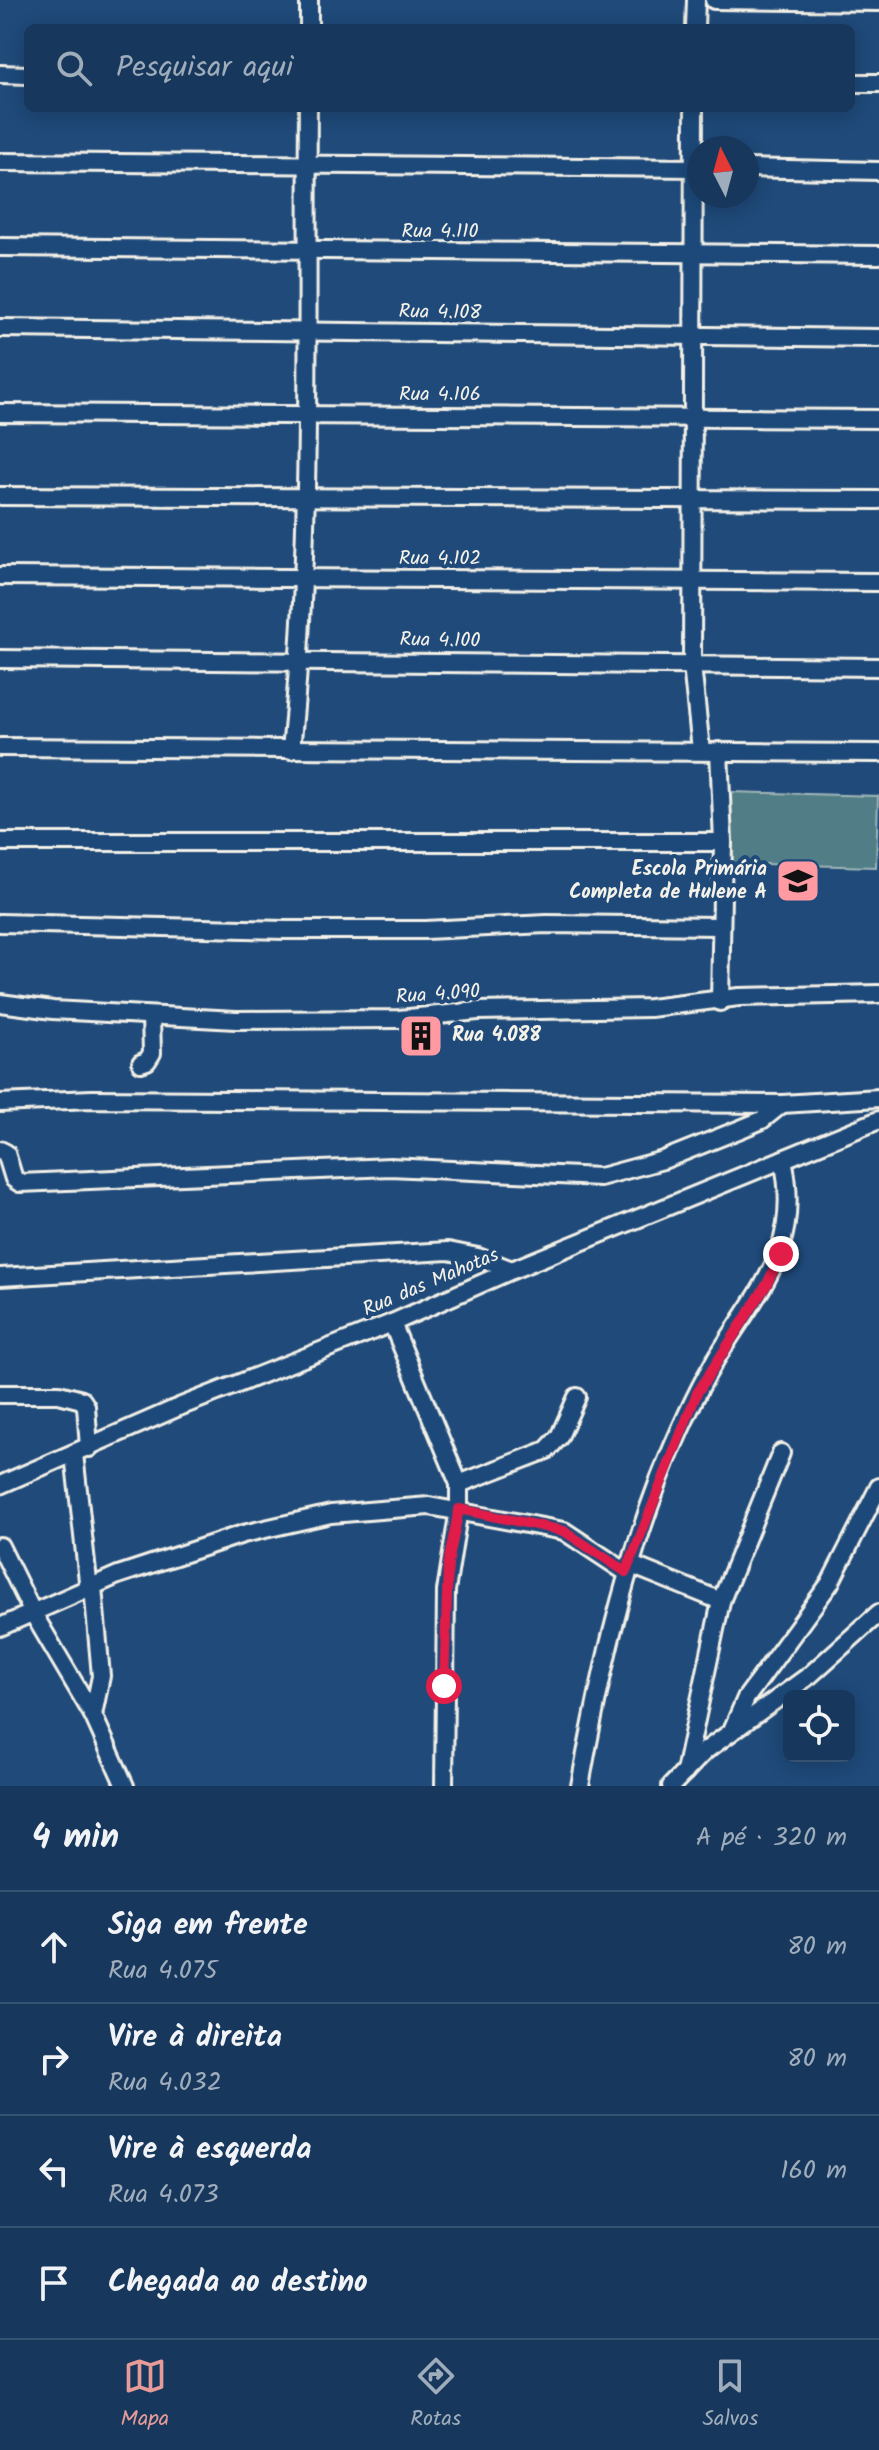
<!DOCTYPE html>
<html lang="pt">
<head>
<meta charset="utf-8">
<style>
	:root { --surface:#17385c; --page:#244365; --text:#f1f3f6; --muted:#9eacbb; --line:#365272; --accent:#e69b98 }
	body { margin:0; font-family:Kalam,sans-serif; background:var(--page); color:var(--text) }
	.controls { position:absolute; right:24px; bottom:24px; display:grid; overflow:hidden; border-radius:12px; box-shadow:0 4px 20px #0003 }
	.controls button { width:72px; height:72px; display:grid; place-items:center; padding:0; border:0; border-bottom:2px solid var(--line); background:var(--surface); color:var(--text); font:40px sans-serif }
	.compass { position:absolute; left:687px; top:136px; width:72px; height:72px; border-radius:50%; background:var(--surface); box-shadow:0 4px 20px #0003; rotate:354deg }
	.stop { position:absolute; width:24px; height:24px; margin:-18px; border:6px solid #e11d48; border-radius:50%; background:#fff }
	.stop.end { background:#e11d48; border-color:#fff; box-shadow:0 2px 8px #0008 }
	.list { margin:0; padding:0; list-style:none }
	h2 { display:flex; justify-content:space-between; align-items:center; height:104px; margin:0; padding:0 32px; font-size:34px }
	h2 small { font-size:26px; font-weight:400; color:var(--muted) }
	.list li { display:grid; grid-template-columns:52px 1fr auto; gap:24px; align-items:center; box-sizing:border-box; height:112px; padding:0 32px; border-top:2px solid var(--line) }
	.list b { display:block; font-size:30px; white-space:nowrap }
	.list p { margin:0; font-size:26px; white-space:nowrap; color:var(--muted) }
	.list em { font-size:26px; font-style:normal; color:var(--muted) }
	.icon { flex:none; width:44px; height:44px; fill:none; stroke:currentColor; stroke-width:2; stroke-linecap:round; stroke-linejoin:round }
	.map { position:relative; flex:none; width:879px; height:1786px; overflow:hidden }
	.search { position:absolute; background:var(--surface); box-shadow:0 4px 20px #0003; left:24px; right:24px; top:24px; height:88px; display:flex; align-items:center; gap:20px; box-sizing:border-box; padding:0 28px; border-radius:12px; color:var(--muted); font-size:30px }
	.sheet { height:552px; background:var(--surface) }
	nav { display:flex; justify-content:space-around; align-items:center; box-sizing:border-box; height:112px; border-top:2px solid var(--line); background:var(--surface); font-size:22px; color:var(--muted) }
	nav a { display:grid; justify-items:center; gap:4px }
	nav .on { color:var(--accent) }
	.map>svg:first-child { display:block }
	.green { fill:#517d86; stroke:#a2b7b7; stroke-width:2 }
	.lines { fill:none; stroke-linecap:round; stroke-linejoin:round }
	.minor-casing { stroke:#f4f1e8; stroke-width:22 }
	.minor { stroke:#1f4a7a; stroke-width:16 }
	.route { stroke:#e11d48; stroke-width:10 }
	.labels { text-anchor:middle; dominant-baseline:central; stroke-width:8; stroke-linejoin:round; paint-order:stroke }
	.street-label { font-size:20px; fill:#f4f1e8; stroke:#1f4a7a }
	.poi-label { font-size:20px; font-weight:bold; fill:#f4f1e8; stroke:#1f4a7a; text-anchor:end }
</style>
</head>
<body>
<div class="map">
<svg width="879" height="1786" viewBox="0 0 879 1786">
	<rect width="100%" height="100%" fill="#1f4a7a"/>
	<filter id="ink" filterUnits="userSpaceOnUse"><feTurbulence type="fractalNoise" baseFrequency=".0125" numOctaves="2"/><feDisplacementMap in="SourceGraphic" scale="16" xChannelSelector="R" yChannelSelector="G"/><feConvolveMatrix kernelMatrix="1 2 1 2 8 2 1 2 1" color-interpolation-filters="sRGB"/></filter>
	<g filter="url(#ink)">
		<path class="green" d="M 730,792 L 878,796 L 876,867 L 728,863 Z"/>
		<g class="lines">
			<g class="minor-casing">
				<g id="minor">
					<path d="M 714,0 L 879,2"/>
					<path d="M 309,28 L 309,0"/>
					<path d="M 695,28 L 696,0"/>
					<path d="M 0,74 L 28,75"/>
					<path d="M 851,83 L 879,83"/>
					<path d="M 694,108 L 692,665 L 701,750"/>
					<path d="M 0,162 L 699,168"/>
					<path d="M 747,168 L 879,171"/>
					<path d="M 0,247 L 879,255"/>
					<path d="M 0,328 L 879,338"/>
					<path d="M 0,413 L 879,419"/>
					<path d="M 0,496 L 879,500"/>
					<path d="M 0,576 L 879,582"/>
					<path d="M 0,659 L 879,667"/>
					<path d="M 0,747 L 879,753"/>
					<path d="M 291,750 C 313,536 306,322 308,108"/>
					<path d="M 719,751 L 723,842 L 720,1002"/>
					<path d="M 0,842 L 723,842"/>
					<path d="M 0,923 L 285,930 L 425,930 L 547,924 L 719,926"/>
					<path d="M 0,1003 L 53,1010 L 236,1020 L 399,1019 L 478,1011 L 650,1008 L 739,997 L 879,994"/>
					<path d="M 141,1063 L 147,1061 L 152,1053 L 151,1016"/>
					<path d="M 0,1103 L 92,1099 L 782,1104 L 879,1098"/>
					<path d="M 0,1150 L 6,1153 L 14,1179 L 20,1183 L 390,1167 L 600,1177 L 663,1160 L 743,1128 L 762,1120 L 782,1104"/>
					<path d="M 0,1277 L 448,1251 L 478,1257 L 512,1270"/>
					<path d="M 392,1323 L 459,1484 L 459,1509 L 446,1591 L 444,1786"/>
					<path d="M 0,1394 L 59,1394 L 82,1400 L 86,1406 L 89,1448"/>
					<path d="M 74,1454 L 89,1590"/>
					<path d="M 459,1484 L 547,1450 L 559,1437 L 577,1397"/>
					<path d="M 0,1485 L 179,1407 L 392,1323 L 512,1270 L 879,1120"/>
					<path d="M 0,1546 L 34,1615 L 93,1715 L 125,1786"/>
					<path d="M 629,1564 L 721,1601"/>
					<path d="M 0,1627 L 118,1575 L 243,1534 L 331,1514 L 429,1506 L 564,1531 L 626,1572"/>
					<path d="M 93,1715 L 101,1676 L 93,1587"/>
					<path d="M 733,1728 L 746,1698 L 830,1583 L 879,1487"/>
					<path d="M 685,1772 L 721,1601 L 781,1453"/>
					<path d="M 580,1786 C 599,1681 621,1580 659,1480 C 675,1440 692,1400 713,1364 C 757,1290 803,1251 783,1159"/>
					<path d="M 671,1786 L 705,1751 L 810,1675 L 879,1613"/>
				</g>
			</g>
			<use href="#minor" class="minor"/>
		</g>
	</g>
	<g class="lines" filter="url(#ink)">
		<path class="route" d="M 444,1686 L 448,1564 L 459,1509 L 564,1531 L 626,1572 L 697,1393 L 767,1284 L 781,1254"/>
	</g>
	<defs>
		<g id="school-square" transform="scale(2.3)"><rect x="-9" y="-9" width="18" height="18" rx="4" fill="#ff9aa2" stroke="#1f4a7a"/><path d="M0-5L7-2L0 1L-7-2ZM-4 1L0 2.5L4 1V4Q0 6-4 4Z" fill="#111"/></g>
		<g id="building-square" transform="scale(2.3)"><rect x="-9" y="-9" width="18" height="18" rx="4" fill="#ff9aa2" stroke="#1f4a7a"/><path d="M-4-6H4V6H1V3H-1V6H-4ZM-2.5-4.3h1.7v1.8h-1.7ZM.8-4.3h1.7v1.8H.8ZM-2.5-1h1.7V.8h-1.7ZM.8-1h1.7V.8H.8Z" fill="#111"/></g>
	</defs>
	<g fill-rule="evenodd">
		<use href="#school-square" x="798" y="881"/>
		<use href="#building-square" x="421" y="1036"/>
	</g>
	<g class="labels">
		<g class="street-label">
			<text x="440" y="232">Rua 4.110</text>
			<text transform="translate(440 313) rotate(1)">Rua 4.108</text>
			<text x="440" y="395">Rua 4.106</text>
			<text x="440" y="559">Rua 4.102</text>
			<text transform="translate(440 641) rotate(1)">Rua 4.100</text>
			<text transform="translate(438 995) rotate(-4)">Rua 4.090</text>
			<text transform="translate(431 1283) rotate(-23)">Rua das Mahotas</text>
		</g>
		<g class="poi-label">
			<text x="767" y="870">Escola Primária<tspan x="767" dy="23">Completa de Hulene A</tspan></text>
			<text x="452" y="1036" text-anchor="start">Rua 4.088</text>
		</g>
	</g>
</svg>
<div class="controls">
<button><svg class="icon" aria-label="locate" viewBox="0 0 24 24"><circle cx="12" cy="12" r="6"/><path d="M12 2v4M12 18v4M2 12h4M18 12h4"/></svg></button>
</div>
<svg class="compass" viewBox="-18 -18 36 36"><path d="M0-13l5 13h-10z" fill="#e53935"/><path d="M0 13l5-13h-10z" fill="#9eacbb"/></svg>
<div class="stop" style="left:444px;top:1686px"></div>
<div class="stop end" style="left:781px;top:1254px"></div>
<div class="search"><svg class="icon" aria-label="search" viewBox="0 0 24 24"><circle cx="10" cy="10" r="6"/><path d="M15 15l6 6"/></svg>Pesquisar aqui</div>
</div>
<section class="sheet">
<h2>4 min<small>A pé · 320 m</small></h2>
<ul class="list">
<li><svg class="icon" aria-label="ahead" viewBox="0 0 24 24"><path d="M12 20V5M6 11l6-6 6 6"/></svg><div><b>Siga em frente</b><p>Rua 4.075</p></div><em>80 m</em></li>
<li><svg class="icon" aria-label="right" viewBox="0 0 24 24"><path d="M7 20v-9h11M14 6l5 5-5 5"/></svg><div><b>Vire à direita</b><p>Rua 4.032</p></div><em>80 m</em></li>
<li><svg class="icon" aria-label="left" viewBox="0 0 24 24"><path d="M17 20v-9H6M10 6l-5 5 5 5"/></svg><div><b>Vire à esquerda</b><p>Rua 4.073</p></div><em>160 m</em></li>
<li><svg class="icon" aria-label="arrive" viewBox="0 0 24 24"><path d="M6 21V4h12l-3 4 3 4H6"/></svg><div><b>Chegada ao destino</b></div></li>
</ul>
</section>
<nav>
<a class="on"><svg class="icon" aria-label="map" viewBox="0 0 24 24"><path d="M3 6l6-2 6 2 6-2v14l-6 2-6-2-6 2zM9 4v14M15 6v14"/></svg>Mapa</a>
<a><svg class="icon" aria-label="directions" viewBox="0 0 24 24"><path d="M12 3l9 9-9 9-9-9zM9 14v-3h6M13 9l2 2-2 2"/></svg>Rotas</a>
<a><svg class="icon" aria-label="saved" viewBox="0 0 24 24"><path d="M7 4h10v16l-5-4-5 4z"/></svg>Salvos</a>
</nav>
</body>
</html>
